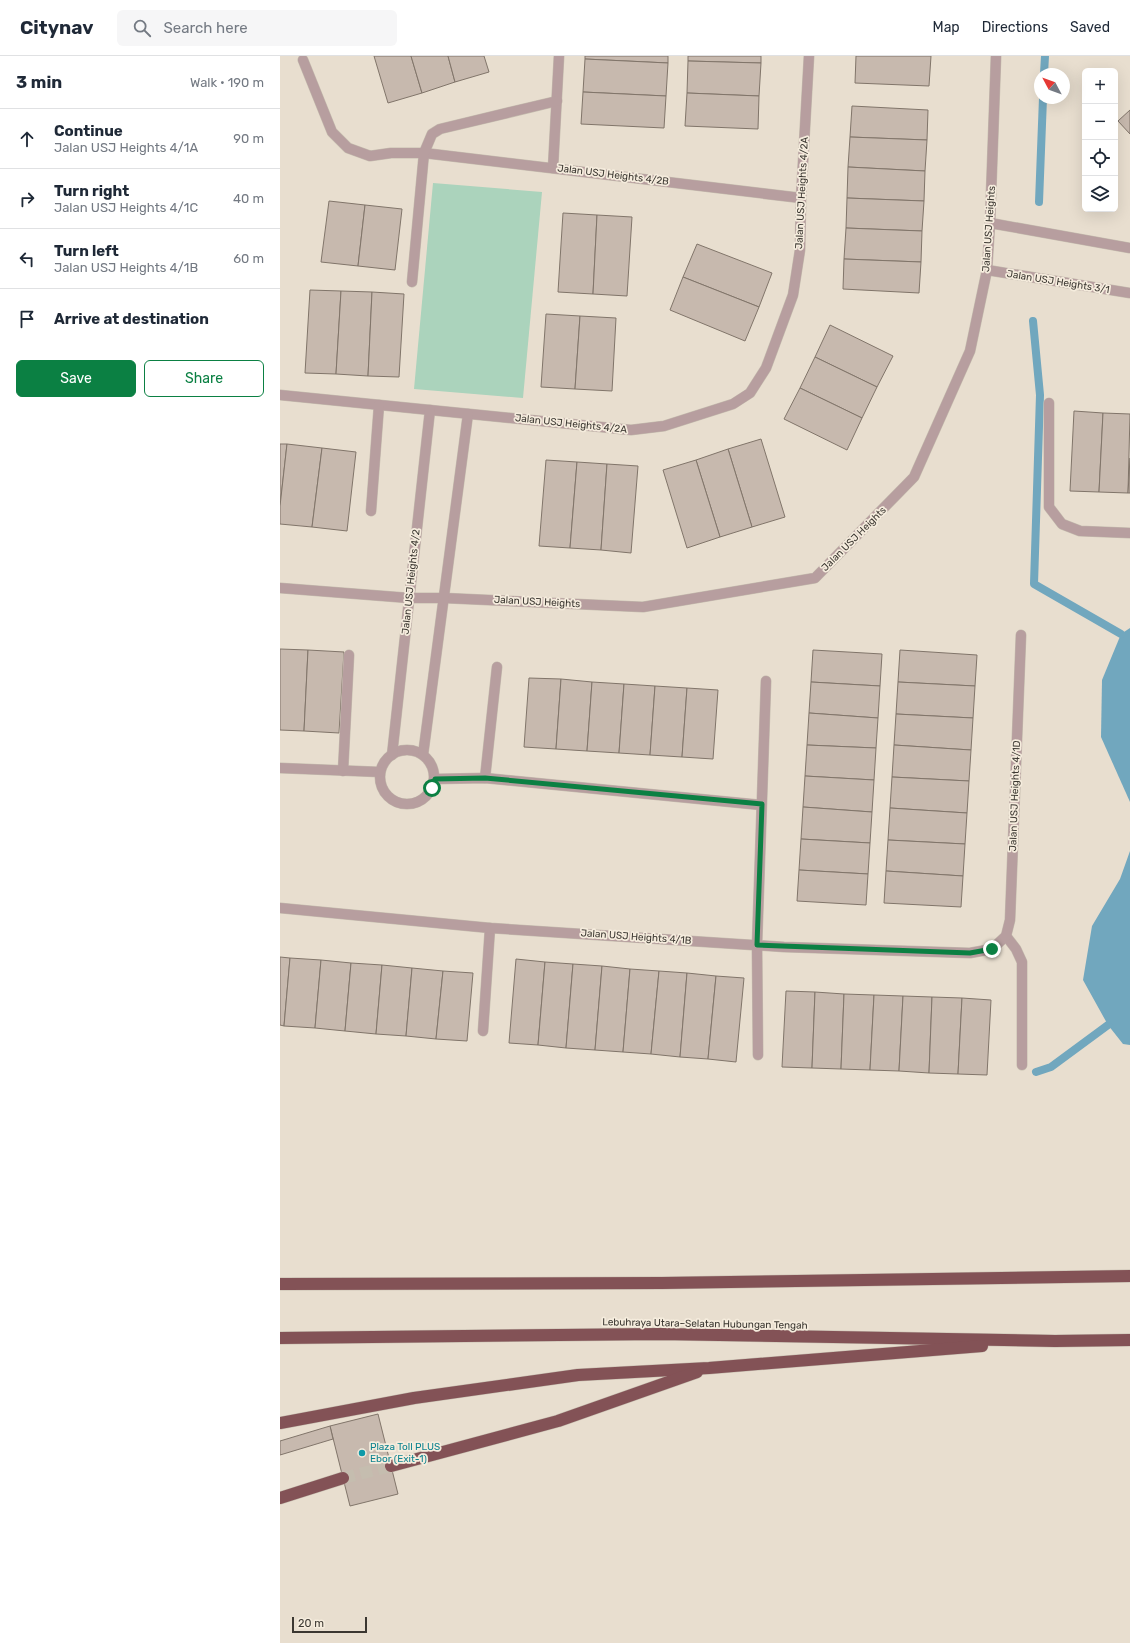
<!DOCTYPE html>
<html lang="en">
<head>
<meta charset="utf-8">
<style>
	:root { --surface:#fff; --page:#f6f6f7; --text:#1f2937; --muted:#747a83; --line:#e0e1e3; --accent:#0b8043 }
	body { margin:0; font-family:Rubik,sans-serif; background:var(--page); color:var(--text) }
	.controls { position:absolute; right:12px; top:12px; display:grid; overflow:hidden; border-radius:6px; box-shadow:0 4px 16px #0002 }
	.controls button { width:36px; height:36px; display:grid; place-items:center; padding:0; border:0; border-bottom:1px solid var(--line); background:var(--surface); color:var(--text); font:20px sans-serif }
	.compass { position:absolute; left:754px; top:12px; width:36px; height:36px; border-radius:50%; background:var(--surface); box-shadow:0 4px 16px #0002; rotate:311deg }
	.scale { position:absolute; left:12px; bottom:10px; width:75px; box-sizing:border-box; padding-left:4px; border:2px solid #3b3731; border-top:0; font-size:11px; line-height:14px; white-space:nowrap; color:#3b3731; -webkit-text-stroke:3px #f5ecdd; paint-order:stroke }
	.stop { position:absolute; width:12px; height:12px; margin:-9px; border:3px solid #0b8043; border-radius:50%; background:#fff }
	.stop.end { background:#0b8043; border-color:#fff; box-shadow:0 1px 4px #0008 }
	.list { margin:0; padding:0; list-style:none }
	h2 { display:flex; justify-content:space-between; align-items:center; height:52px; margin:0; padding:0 16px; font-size:17px }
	h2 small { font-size:13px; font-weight:400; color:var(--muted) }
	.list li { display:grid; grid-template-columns:26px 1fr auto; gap:12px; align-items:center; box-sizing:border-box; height:60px; padding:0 16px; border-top:1px solid var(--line) }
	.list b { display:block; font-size:15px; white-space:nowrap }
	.list p { margin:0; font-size:13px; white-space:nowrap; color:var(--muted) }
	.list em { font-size:13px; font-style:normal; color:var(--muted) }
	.actions { display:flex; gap:8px; padding:12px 16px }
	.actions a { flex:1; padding:9px 0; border:1px solid var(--accent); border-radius:6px; text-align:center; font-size:14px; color:var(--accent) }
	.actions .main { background:var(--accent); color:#fff }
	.icon { flex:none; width:22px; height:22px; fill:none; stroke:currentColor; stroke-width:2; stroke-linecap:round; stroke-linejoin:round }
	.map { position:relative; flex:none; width:850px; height:1587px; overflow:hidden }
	header { display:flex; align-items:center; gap:24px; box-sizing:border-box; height:56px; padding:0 20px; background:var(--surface); border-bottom:1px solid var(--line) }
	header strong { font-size:19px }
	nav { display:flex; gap:22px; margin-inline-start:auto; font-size:14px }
	.search { width:280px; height:36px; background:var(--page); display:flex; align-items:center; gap:10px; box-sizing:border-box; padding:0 14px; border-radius:6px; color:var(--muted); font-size:15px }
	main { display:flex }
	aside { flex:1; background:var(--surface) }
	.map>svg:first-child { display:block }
	.green { fill:#abd3bc }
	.water { fill:#71a7be }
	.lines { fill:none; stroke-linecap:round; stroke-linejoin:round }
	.stream { stroke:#71a7be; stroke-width:8 }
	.building { fill:#c7b9ae; stroke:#81756a }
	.motorway-tunnel { stroke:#c5bdaf; stroke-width:12; stroke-dasharray:12 6; stroke-linecap:butt }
	.service-casing { stroke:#c5bdaf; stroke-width:11 }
	.minor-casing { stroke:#c5bdaf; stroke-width:11 }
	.motorway-casing { stroke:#c5bdaf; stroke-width:13 }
	.service { stroke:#b79e9f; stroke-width:10 }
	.minor { stroke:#b79e9f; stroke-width:10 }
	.motorway { stroke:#835256; stroke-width:12 }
	.route { stroke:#0b8043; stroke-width:5 }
	.culture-dot { fill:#0f9aa8; stroke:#f5ecdd; stroke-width:1.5 }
	.labels { text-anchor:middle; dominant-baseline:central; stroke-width:3.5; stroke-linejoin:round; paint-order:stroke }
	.street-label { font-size:10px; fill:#3b3731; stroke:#f5ecdd }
	.culture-label { font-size:10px; fill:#0d838f; stroke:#f5ecdd; text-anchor:start }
</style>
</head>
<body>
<header>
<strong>Citynav</strong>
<div class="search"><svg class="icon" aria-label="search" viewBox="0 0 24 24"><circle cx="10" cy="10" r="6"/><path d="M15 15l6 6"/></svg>Search here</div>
<nav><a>Map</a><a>Directions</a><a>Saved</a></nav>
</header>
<main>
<aside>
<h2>3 min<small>Walk · 190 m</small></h2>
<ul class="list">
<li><svg class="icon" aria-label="ahead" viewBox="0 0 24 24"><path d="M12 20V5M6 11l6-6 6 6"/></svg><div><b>Continue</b><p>Jalan USJ Heights 4/1A</p></div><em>90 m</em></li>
<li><svg class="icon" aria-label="right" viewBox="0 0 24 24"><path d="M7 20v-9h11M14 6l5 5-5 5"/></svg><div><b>Turn right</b><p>Jalan USJ Heights 4/1C</p></div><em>40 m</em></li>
<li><svg class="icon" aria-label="left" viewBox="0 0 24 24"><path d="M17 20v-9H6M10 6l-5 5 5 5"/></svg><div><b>Turn left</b><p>Jalan USJ Heights 4/1B</p></div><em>60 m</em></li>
<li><svg class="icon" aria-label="arrive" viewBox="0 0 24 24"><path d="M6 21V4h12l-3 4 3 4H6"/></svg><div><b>Arrive at destination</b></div></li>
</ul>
<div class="actions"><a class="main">Save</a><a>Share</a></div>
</aside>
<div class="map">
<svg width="850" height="1587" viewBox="0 0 850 1587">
	<rect width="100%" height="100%" fill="#e8decf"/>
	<path class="green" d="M 153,127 L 262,136 L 243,342 L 134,333 Z"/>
	<g class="water">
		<path d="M 850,572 L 850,746 L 821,681 L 822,624 L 841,578 Z"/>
		<path d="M 850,795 L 850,989 L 843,988 L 828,969 L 803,924 L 812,870 L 840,823 Z"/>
	</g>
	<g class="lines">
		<g class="stream">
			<path d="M 764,18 L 765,0"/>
			<path d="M 759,146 L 763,42"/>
			<path d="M 753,265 L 760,339 L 754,528 L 841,578"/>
			<path d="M 756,1016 L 771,1011 L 828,969"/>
		</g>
	</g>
	<g class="building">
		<path d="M 94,0 L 131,0 L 142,37 L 108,47 Z"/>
		<path d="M 131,0 L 168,0 L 175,26 L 142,37 Z"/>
		<path d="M 168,0 L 204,0 L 209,16 L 175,26 Z"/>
		<path d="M 305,0 L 388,0 L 388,7 L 305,3 Z"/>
		<path d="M 408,0 L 481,0 L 481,7 L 408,5 Z"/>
		<path d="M 576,0 L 651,0 L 649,30 L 575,27 Z"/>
		<path d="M 305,3 L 388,7 L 386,40 L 303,36 Z"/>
		<path d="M 408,5 L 481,7 L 479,40 L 407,37 Z"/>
		<path d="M 303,36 L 386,40 L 384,72 L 301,68 Z"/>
		<path d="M 407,37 L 479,40 L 478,73 L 405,70 Z"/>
		<path d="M 572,50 L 648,54 L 647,84 L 570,81 Z"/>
		<path d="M 850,54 L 850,78 L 838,65 Z"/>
		<path d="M 570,81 L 647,84 L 645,115 L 568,111 Z"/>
		<path d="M 568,111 L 645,115 L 644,145 L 567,142 Z"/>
		<path d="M 567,142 L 644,145 L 642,175 L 566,172 Z"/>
		<path d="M 49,145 L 85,149 L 78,210 L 41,206 Z"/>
		<path d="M 85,149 L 122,153 L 115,214 L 78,210 Z"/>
		<path d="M 283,157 L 317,159 L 313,238 L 278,236 Z"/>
		<path d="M 317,159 L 352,161 L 347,240 L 313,238 Z"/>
		<path d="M 566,172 L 642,175 L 641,206 L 564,203 Z"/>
		<path d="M 417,188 L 492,217 L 479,251 L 403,221 Z"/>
		<path d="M 564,203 L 641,206 L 639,237 L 563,233 Z"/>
		<path d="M 403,221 L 479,251 L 465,285 L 390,254 Z"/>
		<path d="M 30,234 L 61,235 L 56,318 L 25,317 Z"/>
		<path d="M 61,235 L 92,236 L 88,320 L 56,318 Z"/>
		<path d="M 92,236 L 124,238 L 119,321 L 88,320 Z"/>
		<path d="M 266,258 L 300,260 L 295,333 L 261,331 Z"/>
		<path d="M 300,260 L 336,262 L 332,335 L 295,333 Z"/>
		<path d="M 550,269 L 613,300 L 597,331 L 535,301 Z"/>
		<path d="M 535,301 L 597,331 L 582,362 L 520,332 Z"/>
		<path d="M 520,332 L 582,362 L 567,394 L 504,363 Z"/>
		<path d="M 794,355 L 823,357 L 819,436 L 790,435 Z"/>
		<path d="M 823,357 L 850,358 L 848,437 L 819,436 Z"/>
		<path d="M 481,383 L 505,461 L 472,471 L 448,393 Z"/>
		<path d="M 0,388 L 7,388 L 0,450 Z"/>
		<path d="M 7,388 L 42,392 L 32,471 L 0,468 L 0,450 Z"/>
		<path d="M 42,392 L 76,396 L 67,475 L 32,471 Z"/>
		<path d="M 448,393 L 472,471 L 440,481 L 416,404 Z"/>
		<path d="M 850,402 L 850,437 L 848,437 Z"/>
		<path d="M 266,404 L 297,406 L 290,492 L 259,490 Z"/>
		<path d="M 416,404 L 440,481 L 407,492 L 383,414 Z"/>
		<path d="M 297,406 L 327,408 L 321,494 L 290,492 Z"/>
		<path d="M 327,408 L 358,410 L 351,497 L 321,494 Z"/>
		<path d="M 0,593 L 28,594 L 24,675 L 0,674 Z"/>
		<path d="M 28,594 L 64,596 L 59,677 L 24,675 Z"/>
		<path d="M 533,594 L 602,598 L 600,630 L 531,626 Z"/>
		<path d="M 620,594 L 697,599 L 695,630 L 618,626 Z"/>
		<path d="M 249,622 L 281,623 L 276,693 L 244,691 Z"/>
		<path d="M 281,623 L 312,626 L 307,695 L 276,693 Z"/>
		<path d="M 312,626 L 344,628 L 339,697 L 307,695 Z"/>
		<path d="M 531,626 L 600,630 L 598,662 L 529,657 Z"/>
		<path d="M 618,626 L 695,630 L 693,662 L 616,658 Z"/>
		<path d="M 344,628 L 375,630 L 370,699 L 339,697 Z"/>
		<path d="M 375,630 L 407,632 L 402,701 L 370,699 Z"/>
		<path d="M 407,632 L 438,634 L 433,703 L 402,701 Z"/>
		<path d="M 529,657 L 598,662 L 596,692 L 527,689 Z"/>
		<path d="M 616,658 L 693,662 L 691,694 L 614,689 Z"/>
		<path d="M 527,689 L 596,692 L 594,724 L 525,720 Z"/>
		<path d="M 614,689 L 691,694 L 689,725 L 612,721 Z"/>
		<path d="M 525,720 L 594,724 L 592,756 L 523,751 Z"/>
		<path d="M 612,721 L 689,725 L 687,757 L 610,752 Z"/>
		<path d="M 523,751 L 592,756 L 590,787 L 521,783 Z"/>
		<path d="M 610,752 L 687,757 L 685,788 L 608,784 Z"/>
		<path d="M 521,783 L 590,787 L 588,818 L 519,814 Z"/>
		<path d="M 608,784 L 685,788 L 683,820 L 606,815 Z"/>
		<path d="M 519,814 L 588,818 L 586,849 L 517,845 Z"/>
		<path d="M 606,815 L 683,820 L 681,851 L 604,847 Z"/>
		<path d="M 0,901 L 10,902 L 4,970 L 0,969 Z"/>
		<path d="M 10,902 L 41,904 L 35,972 L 4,970 Z"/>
		<path d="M 236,903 L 265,906 L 258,989 L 229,987 Z"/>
		<path d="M 41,904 L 71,907 L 65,975 L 35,972 Z"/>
		<path d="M 265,906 L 293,908 L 286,992 L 258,989 Z"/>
		<path d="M 71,907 L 102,909 L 96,978 L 65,975 Z"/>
		<path d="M 293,908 L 322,910 L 315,994 L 286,992 Z"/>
		<path d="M 102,909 L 132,912 L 126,980 L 96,978 Z"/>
		<path d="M 322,910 L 350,913 L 343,996 L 315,994 Z"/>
		<path d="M 132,912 L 163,915 L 156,983 L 126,980 Z"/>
		<path d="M 350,913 L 379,915 L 371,998 L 343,996 Z"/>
		<path d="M 163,915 L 193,917 L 187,985 L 156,983 Z"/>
		<path d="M 379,915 L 407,917 L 400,1001 L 371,998 Z"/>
		<path d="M 407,917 L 436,920 L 428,1003 L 400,1001 Z"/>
		<path d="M 436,920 L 464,922 L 456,1006 L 428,1003 Z"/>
		<path d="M 506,935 L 535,936 L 532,1012 L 502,1011 Z"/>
		<path d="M 535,936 L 564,938 L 561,1013 L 532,1012 Z"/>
		<path d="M 564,938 L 594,939 L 590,1014 L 561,1013 Z"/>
		<path d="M 594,939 L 623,940 L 619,1015 L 590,1014 Z"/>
		<path d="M 623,940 L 652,941 L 649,1017 L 619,1015 Z"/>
		<path d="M 652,941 L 682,942 L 678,1018 L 649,1017 Z"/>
		<path d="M 682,942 L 711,944 L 707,1019 L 678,1018 Z"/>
		<path d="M 98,1358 L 118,1438 L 70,1450 L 50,1370 Z"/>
		<path d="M 50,1370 L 53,1383 L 0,1399 L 0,1385 Z"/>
	</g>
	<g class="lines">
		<path class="motorway-tunnel" d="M 63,1422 L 111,1410"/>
		<g class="service-casing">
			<g id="service">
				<path d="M 205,722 L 217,611"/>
				<path d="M 726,880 L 736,893 L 742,906 L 742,1009"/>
				<path d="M 477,889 L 478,999"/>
				<path d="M 203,975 L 210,872"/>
			</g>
		</g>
		<g class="minor-casing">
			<g id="minor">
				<path d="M 23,4 L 52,76 L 68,92 L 90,100 L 111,97 L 144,97 L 521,142"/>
				<path d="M 273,112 L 279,0"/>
				<path d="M 710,167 L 850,192"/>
				<path d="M 707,214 L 850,237"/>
				<path d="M 132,226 L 144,97 L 152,78 L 160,73 L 277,45"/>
				<path d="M 0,339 L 351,374 L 384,370 L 453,348 L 470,337 L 486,312 L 513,239 L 520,194 L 521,142 L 529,0"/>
				<path d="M 769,347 L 769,451 L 782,468 L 800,475 L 850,477"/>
				<path d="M 91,455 L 99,349"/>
				<path d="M 0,532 L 129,542 L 164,542 L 363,551 L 535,522 L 634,421 L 690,295 L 707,214 L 710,167 L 716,0"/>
				<circle cx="127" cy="721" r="27"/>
				<path d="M 112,699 L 150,354"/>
				<path d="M 143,699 L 188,358"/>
				<path d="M 0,712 L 100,716"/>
				<path d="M 63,715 L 69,599"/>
				<path d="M 155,723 L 205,722 L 481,749"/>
				<path d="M 0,852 L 210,872 L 504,891 L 690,897 L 712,893 L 726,880 L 730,864 L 741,579"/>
				<path d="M 477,889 L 486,625"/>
			</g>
		</g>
		<g class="motorway-casing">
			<g id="motorway">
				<path d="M 0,1228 L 382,1227 L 850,1220"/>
				<path d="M 0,1282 L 380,1278 L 775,1285 L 850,1284"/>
				<path d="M 0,1367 L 134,1342 L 298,1319 L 429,1312 L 702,1290"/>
				<path d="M 111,1410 L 278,1365 L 417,1316"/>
				<path d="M 0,1442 L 63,1422"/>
			</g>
		</g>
		<use href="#service" class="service"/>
		<use href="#minor" class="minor"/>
		<use href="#motorway" class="motorway"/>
	</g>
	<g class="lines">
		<path class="route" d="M 152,732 L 155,723 L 205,722 L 482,748 L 477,889 L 690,897 L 712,893"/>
	</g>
	<circle class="culture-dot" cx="82" cy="1397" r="4"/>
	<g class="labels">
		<g class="street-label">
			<text transform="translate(333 119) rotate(7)">Jalan USJ Heights 4/2B</text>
			<text transform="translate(522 137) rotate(-87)">Jalan USJ Heights 4/2A</text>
			<text transform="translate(709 173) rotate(-86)">Jalan USJ Heights</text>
			<text transform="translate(778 226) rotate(9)">Jalan USJ Heights 3/1</text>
			<text transform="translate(291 368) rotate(6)">Jalan USJ Heights 4/2A</text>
			<text transform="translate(574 483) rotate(-45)">Jalan USJ Heights</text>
			<text transform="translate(131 526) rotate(-84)">Jalan USJ Heights 4/2</text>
			<text transform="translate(257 546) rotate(3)">Jalan USJ Heights</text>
			<text transform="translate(735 740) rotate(-88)">Jalan USJ Heights 4/1D</text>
			<text transform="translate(356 881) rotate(4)">Jalan USJ Heights 4/1B</text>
			<text transform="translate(425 1268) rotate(1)">Lebuhraya Utara–Selatan Hubungan Tengah</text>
		</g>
		<g class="culture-label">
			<text x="90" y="1391">Plaza Toll PLUS<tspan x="90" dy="12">Ebor (Exit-1)</tspan></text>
		</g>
	</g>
</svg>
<div class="controls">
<button>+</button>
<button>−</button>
<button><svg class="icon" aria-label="locate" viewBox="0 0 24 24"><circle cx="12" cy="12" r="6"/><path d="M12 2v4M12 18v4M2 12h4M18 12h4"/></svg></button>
<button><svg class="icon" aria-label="layers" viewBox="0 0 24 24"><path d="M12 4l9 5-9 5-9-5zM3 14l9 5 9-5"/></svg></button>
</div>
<svg class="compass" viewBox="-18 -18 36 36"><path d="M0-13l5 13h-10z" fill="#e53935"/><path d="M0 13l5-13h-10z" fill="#747a83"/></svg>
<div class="scale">20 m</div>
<div class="stop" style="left:152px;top:732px"></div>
<div class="stop end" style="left:712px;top:893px"></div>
</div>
</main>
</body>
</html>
